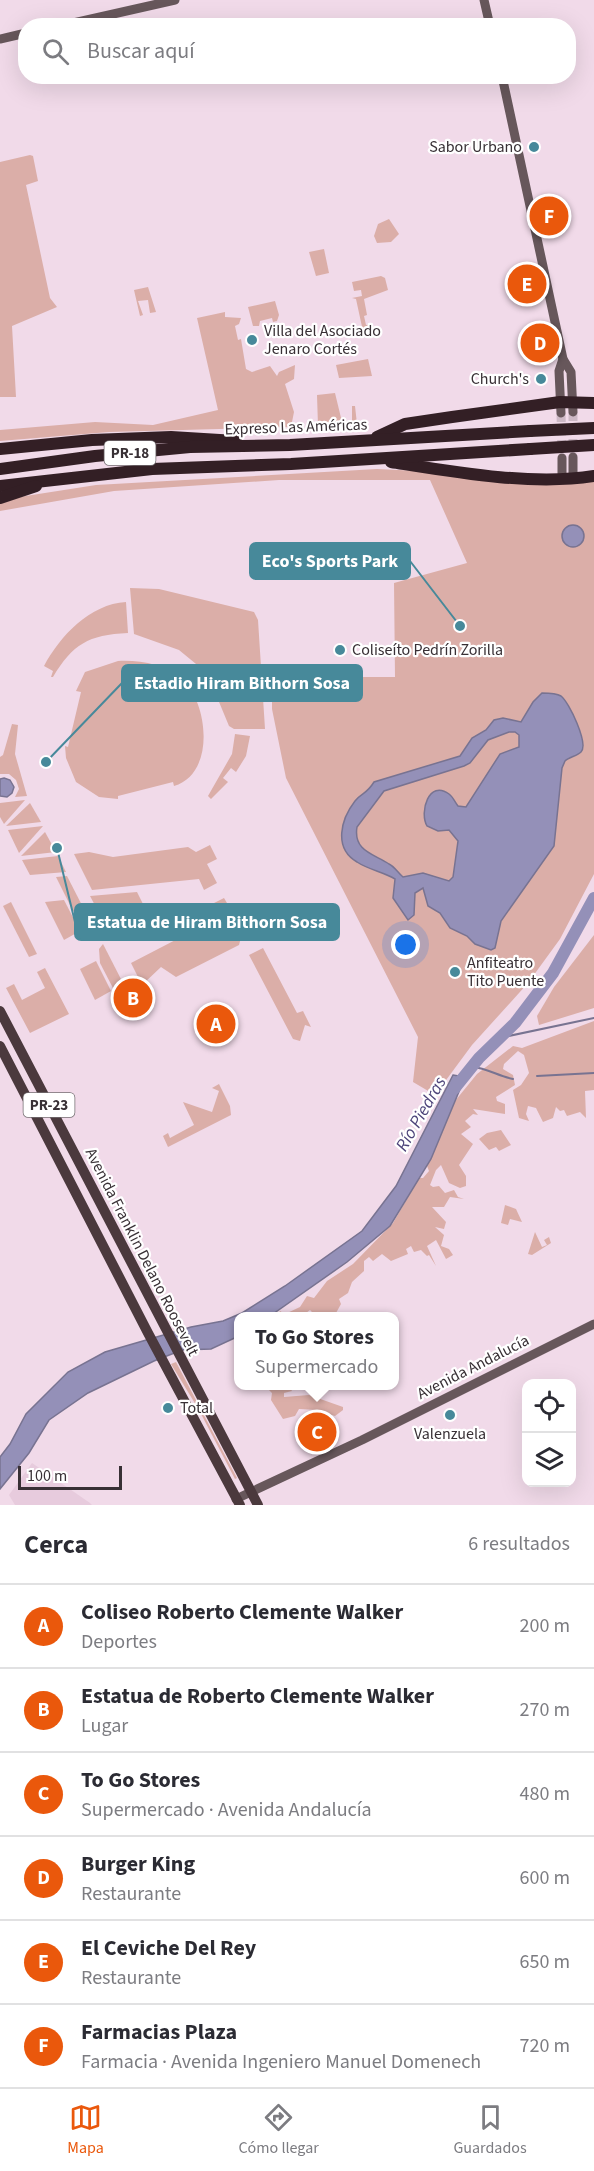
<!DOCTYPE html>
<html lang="es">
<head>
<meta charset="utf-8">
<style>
	:root { --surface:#fff; --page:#f7f7f7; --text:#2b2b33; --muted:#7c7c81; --line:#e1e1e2; --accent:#ea580c }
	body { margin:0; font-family:"Source Sans 3",sans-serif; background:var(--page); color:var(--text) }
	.controls { position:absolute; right:18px; bottom:18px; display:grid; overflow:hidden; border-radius:12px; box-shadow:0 6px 24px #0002 }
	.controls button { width:54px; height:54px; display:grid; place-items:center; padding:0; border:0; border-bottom:2px solid var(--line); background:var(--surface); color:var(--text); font:30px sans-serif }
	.scale { position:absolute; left:18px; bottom:15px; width:104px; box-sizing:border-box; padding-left:6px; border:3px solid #383035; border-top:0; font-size:16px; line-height:21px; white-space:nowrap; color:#383035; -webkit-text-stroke:4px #fff; paint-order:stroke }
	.you { position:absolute; left:406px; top:945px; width:21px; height:21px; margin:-15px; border:4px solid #fff; border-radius:50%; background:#1a73e8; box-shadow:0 0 0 9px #1a73e833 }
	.badge { display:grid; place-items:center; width:39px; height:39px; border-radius:50%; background:var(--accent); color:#fff; font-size:20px; font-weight:700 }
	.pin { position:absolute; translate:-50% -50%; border:3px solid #fff; box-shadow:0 2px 6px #0006 }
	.popup { position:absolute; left:234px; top:1312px; width:165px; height:78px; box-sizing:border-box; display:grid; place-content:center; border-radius:12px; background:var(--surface); filter:drop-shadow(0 2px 4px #0005); font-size:20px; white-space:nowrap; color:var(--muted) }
	.popup b { font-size:22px; color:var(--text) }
	.popup::after { content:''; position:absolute; left:50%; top:100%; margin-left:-12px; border:12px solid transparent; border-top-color:var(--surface) }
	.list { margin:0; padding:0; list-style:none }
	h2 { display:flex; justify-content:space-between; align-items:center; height:78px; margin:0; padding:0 24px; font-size:26px }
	h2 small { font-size:20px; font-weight:400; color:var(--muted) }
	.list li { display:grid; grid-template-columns:39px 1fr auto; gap:18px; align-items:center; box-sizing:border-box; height:84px; padding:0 24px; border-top:2px solid var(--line) }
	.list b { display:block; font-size:22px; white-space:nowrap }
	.list p { margin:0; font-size:20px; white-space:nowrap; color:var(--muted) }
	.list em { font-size:20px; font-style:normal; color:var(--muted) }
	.icon { flex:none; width:33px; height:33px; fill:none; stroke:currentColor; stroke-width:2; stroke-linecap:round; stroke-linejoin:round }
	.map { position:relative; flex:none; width:594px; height:1505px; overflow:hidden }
	.search { position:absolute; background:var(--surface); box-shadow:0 6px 24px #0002; left:18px; right:18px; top:18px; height:66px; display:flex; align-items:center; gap:15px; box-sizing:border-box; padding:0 21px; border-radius:24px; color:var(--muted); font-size:22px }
	.sheet { height:582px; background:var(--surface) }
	nav { display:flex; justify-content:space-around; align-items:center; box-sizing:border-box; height:84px; border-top:2px solid var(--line); background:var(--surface); font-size:16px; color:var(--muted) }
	nav a { display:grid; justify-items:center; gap:3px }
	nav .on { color:var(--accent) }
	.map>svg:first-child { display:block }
	.built { fill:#e7cbdd }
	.green { fill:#dbaea8 }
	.water { fill:#9490b8; stroke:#787391; stroke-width:1.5; fill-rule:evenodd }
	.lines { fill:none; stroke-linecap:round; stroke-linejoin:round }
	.stream { stroke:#787391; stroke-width:2 }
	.river { stroke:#9490b8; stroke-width:12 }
	.secondary-tunnel { stroke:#ccb8c5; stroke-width:9; stroke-dasharray:9 4.5; stroke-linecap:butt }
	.secondary { stroke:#67575b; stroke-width:9 }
	.primary { stroke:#4b393d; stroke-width:10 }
	.highway { stroke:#331f25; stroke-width:12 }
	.highway-bridge { stroke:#331f25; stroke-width:12 }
	.poi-dot { fill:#47899a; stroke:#fff; stroke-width:2 }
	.labels { text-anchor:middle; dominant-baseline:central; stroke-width:4.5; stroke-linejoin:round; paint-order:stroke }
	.shield { fill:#fff; stroke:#746e72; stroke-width:1.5 }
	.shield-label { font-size:15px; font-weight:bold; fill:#383035 }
	.poi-label { font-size:16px; fill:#383035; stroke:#fff; text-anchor:start }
	.street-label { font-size:16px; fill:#383035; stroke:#fff }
	.water-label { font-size:18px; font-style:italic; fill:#4d447a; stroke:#fff }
	.leader { fill:none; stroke:#47899a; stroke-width:2 }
	.callout-dot { fill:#47899a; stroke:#fff; stroke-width:2 }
	.callout { fill:#47899a; stroke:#47899a; stroke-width:2 }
	.callout-label { font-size:18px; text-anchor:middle; font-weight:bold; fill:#fff }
</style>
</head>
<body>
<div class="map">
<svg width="594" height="1505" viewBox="0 0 594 1505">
	<rect width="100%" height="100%" fill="#f1dae9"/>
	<path class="built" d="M 32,1463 L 90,1503 L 92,1505 L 15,1505 L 9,1495 Z"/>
	<g class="green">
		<path d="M 30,155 L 33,156 L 38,181 L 26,185 L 50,298 L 57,307 L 12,326 L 16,397 L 0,397 L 0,162 Z"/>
		<path d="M 389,219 L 399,234 L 391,242 L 377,243 L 374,236 L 378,224 Z"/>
		<path d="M 324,249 L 329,273 L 316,276 L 309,252 Z"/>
		<path d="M 381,276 L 385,278 L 388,290 L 364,299 L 367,315 L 364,316 L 366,325 L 373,324 L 373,326 L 368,328 L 368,335 L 364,336 L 356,299 L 352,298 L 362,296 L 361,290 L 354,291 L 352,282 Z"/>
		<path d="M 148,287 L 156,312 L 150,313 L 148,300 L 138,301 L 143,315 L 140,316 L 134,290 Z"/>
		<path d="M 275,301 L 279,315 L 277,321 L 273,322 L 272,318 L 260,321 L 259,326 L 253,326 L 248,307 Z"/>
		<path d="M 225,312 L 225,317 L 241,318 L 239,324 L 235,326 L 238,340 L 241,339 L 246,369 L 252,372 L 270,366 L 277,376 L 279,372 L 295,365 L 294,379 L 285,384 L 294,412 L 291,427 L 109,432 L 0,441 L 0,430 L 95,422 L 153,425 L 218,410 L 197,318 Z"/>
		<path d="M 368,359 L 372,376 L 339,378 L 336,365 Z"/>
		<path d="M 335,393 L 342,422 L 352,421 L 352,406 L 355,406 L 357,424 L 318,426 L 317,395 Z"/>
		<path d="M 377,469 L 594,479 L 594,874 L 560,939 L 528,983 L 472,1045 L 435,1095 L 413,1082 L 418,1037 L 286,778 L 272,709 L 272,677 L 395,677 L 394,583 L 467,563 L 430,480 L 279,480 L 114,491 L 0,511 L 0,500 L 96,485 Z"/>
		<path d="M 130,588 L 159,589 L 254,612 L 258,620 L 265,729 L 234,729 L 229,726 L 207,673 L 179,650 L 134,634 Z"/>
		<path d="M 126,602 L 128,633 C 88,635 73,644 53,677 L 51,677 L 53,671 L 44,666 C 60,636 90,604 126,602 Z"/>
		<path d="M 118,661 C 141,660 165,664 183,680 C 209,705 215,774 174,786 L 173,782 L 118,796 L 118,799 L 99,797 L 76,782 L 66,758 L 65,746 L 68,747 L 81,692 L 76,691 L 85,672 Z"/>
		<path d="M 12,724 L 18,725 L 15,754 L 27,796 L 15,797 L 19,789 L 16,780 L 9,774 L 0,774 L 0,757 L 3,755 Z"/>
		<path d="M 235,734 L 250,736 L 246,756 L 236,772 L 231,768 L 223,778 L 228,782 L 211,799 L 208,796 L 232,754 Z"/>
		<path d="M 25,800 L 4,824 L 0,817 L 0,803 Z"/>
		<path d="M 30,803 L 41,822 L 6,826 Z"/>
		<path d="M 43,826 L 19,853 L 8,830 Z"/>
		<path d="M 45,832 L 56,852 L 21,856 Z"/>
		<path d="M 210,845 L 217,859 L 207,864 L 217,883 L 204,890 L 199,879 L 92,890 L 74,854 L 89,852 L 113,857 L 188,847 L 196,852 Z"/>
		<path d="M 58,856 L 66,872 L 30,875 L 22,860 Z"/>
		<path d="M 67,876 L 90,921 L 87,922 L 73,911 L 56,877 Z"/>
		<path d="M 137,892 L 151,920 L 113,939 L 90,896 Z"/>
		<path d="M 224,898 L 243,930 L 239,945 L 176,977 L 161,967 L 142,985 L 131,963 L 214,920 L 210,911 L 214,908 L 212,904 Z"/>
		<path d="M 64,900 L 80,931 L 64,940 L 45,902 Z"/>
		<path d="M 11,902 L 37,954 L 29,957 L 3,906 Z"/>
		<path d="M 594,935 L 594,1008 L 539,1025 L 537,1016 L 554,987 Z"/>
		<path d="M 103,944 L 124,985 L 114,990 L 100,963 L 99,949 Z"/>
		<path d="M 263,948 L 297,1013 L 303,1011 L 311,1027 L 305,1025 L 300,1041 L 293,1039 L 249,955 Z"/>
		<path d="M 96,961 L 111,991 L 95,1000 L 80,969 Z"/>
		<path d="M 45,968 L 69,1014 L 30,1033 L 6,988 L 14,984 L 22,1000 L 45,988 L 37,972 Z"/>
		<path d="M 594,1021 L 594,1090 L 585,1091 L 586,1118 L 580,1112 L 567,1116 L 564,1110 L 560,1111 L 556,1107 L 553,1118 L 543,1122 L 536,1108 L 528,1106 L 526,1114 L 529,1121 L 519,1118 L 513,1090 L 521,1085 L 529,1073 L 524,1055 L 518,1051 L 504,1064 L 503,1069 L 513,1075 L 515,1085 L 496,1097 L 497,1101 L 505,1104 L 505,1114 L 473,1109 L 478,1115 L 473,1114 L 465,1121 L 471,1127 L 461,1134 L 473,1144 L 459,1165 L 466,1176 L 466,1186 L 460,1188 L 449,1183 L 441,1165 L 436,1170 L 430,1185 L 433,1187 L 439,1186 L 445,1193 L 454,1190 L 458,1197 L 464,1199 L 450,1197 L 444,1207 L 432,1207 L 446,1222 L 444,1229 L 435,1227 L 444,1235 L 441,1246 L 449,1249 L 453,1255 L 446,1259 L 436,1240 L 427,1246 L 436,1266 L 429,1255 L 427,1256 L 421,1250 L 414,1252 L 411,1246 L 406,1249 L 408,1254 L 391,1261 L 382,1254 L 373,1261 L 369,1257 L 364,1261 L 364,1271 L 352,1282 L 348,1293 L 339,1299 L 341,1304 L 336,1313 L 316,1316 L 310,1310 L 302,1316 L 278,1316 L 280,1311 L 285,1314 L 300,1307 L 307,1296 L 314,1298 L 327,1281 L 353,1264 L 393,1223 L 419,1178 L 423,1178 L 429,1171 L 427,1166 L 455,1101 L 477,1074 L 513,1046 L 522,1048 Z"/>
		<path d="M 219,1084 L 230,1106 L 231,1115 L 168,1147 L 163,1136 L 168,1133 L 170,1138 L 194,1125 L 183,1102 L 212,1112 L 219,1091 L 212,1088 Z"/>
		<path d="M 501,1130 L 511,1145 L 499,1151 L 496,1147 L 489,1150 L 479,1139 L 487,1133 Z"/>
		<path d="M 505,1205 L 516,1209 L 522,1222 L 510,1219 L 508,1225 L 501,1223 Z"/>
		<path d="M 535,1232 L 542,1247 L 547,1245 L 544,1240 L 549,1237 L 551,1243 L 532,1255 L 528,1254 Z"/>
		<path d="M 176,1362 L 237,1478 L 235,1479 L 199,1410 L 171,1364 Z"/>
		<path d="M 265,1386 L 289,1386 L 292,1391 L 284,1393 L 284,1397 L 309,1395 L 343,1407 L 343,1410 L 335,1416 L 328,1414 L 323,1417 L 318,1410 L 299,1409 L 295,1416 L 283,1419 L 271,1400 L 272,1393 Z"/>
	</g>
	<g class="water">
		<circle cx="573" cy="536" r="11"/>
		<path d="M 542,693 C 548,693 556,693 561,696 C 569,702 589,744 581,752 C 577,756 569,757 565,761 L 562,768 L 554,846 L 501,921 L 495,948 L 491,950 L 475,944 L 467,936 L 450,928 L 440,913 L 428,906 L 423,888 L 415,893 L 414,915 L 408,920 L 393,898 L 395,879 C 384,872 369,870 357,862 C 333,848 341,819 355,801 C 361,793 366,795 374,782 L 460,756 L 472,738 L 486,730 L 494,720 L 503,718 L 521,722 L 533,702 ZM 509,732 L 515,732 L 519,735 L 519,747 L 500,754 L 466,807 L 458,806 C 455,802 453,797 449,794 C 429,779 419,812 427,826 L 438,831 L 449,830 L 458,841 L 453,877 L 449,881 L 423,873 L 403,877 C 398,873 395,867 389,864 C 374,854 353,851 357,827 L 384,791 L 464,766 L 470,763 L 488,740 Z"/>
		<path d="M 4,778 L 10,780 L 14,787 L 12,793 L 7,797 L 0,796 L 0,779 Z"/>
		<path d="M 453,1075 L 465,1077 L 431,1159 L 390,1226 L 347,1262 L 270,1316 L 239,1316 L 239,1336 L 211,1349 L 182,1350 L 154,1361 L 88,1393 L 49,1420 L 29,1453 L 0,1489 L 0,1457 L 10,1444 L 26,1414 L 68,1372 L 105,1352 L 191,1327 L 223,1321 L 242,1313 L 285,1286 L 362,1231 L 396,1186 Z"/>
	</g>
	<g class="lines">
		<g class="stream">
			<path d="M 499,1038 L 594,1018"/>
			<path d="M 472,1067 C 487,1068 498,1076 513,1079"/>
			<path d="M 537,1076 L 594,1073"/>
		</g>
		<path class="river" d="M 454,1089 L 479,1058 L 515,1023 L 553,973 L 594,898"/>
		<g class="secondary-tunnel">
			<path d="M 573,412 L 573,452"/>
			<path d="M 561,413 L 562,453"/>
		</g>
		<g class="secondary">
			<path d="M 484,0 L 490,26"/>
			<path d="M 60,26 L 175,0"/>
			<path d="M 0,39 L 26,33"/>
			<path d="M 502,76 L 563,359 L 571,372 L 573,412"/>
			<path d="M 561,413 L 559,371 L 563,359"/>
			<path d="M 573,457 L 573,478"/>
			<path d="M 562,458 L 562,479"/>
			<path d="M 236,1499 L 362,1440 L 594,1324"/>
		</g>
		<g class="primary">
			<path d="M 0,1011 L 258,1505"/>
			<path d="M 0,1046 L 148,1333 L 240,1505"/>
		</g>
		<g class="highway">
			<path d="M 377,437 L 405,424 L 452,417 L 560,402 L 594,403"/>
			<path d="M 0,449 L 92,440 L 171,437 L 236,441"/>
			<path d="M 391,462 C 454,472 532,486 594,476"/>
			<path d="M 0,469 L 95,456 L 190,447 L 290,445 L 530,431"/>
			<path d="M 0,486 L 152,469 L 291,464 L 530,449"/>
			<path d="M 0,498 L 36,486"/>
		</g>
		<g class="highway-bridge">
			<path d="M 530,431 L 594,428"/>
			<path d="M 530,449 L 594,445"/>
		</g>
	</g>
	<g class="poi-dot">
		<circle cx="534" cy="147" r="6"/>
		<circle cx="252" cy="340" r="6"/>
		<circle cx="541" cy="379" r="6"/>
		<circle cx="340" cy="650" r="6"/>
		<circle cx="455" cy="972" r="6"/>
		<circle cx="168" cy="1408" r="6"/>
		<circle cx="450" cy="1415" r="6"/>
	</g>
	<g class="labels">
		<g class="shield">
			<rect x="104.5" y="441" width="51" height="24" rx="4.5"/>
			<rect x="23.5" y="1093" width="51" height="24" rx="4.5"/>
		</g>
		<g class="shield-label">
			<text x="130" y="453">PR-18</text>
			<text x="49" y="1105">PR-23</text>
		</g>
		<g class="poi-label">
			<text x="522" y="147" text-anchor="end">Sabor Urbano</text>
			<text x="264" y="331">Villa del Asociado<tspan x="264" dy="18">Jenaro Cortés</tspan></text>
			<text x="529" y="379" text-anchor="end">Church's</text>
			<text x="352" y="650">Coliseíto Pedrín Zorilla</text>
			<text x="467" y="963">Anfiteatro<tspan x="467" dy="18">Tito Puente</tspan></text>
			<text x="180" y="1408">Total</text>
			<text x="450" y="1434" text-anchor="middle">Valenzuela</text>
		</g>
		<g class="street-label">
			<text transform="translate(296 427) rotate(-2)">Expreso Las Américas</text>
			<text transform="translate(142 1252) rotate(63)">Avenida Franklin Delano Roosevelt</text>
			<text transform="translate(473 1367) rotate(-27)">Avenida Andalucía</text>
		</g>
		<g class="water-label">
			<text transform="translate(421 1114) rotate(-60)">Río Piedras</text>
		</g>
	</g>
	<path class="leader" d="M460 626L410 561M46 762L122 683M57 848L75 922"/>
	<g class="callout-dot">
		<circle cx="460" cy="626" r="6"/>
		<circle cx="46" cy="762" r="6"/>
		<circle cx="57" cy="848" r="6"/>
	</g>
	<g class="callout">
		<rect x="250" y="543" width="160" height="36" rx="6"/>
		<rect x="122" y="665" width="240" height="36" rx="6"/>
		<rect x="75" y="904" width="264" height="36" rx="6"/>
	</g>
	<g class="callout-label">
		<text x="330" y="567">Eco's Sports Park</text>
		<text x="242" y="689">Estadio Hiram Bithorn Sosa</text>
		<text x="207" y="928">Estatua de Hiram Bithorn Sosa</text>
	</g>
</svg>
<div class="controls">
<button><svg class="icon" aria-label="locate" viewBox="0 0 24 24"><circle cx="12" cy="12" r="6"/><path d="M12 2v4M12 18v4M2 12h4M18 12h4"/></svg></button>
<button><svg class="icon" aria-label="layers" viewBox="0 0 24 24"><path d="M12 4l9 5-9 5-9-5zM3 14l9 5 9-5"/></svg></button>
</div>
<div class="scale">100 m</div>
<div class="you"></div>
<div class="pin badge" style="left:216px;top:1024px">A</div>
<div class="pin badge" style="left:133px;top:998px">B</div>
<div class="pin badge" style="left:317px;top:1432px">C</div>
<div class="popup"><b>To Go Stores</b>Supermercado</div>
<div class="pin badge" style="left:540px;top:343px">D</div>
<div class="pin badge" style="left:527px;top:284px">E</div>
<div class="pin badge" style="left:549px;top:216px">F</div>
<div class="search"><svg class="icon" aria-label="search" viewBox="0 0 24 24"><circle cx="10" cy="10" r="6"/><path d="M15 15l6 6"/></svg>Buscar aquí</div>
</div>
<section class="sheet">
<h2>Cerca<small>6 resultados</small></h2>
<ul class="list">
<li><span class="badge">A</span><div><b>Coliseo Roberto Clemente Walker</b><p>Deportes</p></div><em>200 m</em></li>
<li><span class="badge">B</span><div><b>Estatua de Roberto Clemente Walker</b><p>Lugar</p></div><em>270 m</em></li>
<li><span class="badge">C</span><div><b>To Go Stores</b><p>Supermercado · Avenida Andalucía</p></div><em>480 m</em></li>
<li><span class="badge">D</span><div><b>Burger King</b><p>Restaurante</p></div><em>600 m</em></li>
<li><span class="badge">E</span><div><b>El Ceviche Del Rey</b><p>Restaurante</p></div><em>650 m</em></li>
<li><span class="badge">F</span><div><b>Farmacias Plaza</b><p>Farmacia · Avenida Ingeniero Manuel Domenech</p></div><em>720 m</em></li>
</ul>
</section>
<nav>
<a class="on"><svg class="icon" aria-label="map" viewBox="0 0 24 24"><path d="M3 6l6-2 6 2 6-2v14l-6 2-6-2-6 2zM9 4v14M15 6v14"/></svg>Mapa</a>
<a><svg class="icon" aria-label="directions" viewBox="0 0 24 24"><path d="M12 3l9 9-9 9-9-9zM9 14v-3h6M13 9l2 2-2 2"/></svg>Cómo llegar</a>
<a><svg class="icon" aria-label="saved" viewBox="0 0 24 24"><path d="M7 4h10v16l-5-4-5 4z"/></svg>Guardados</a>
</nav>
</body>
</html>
